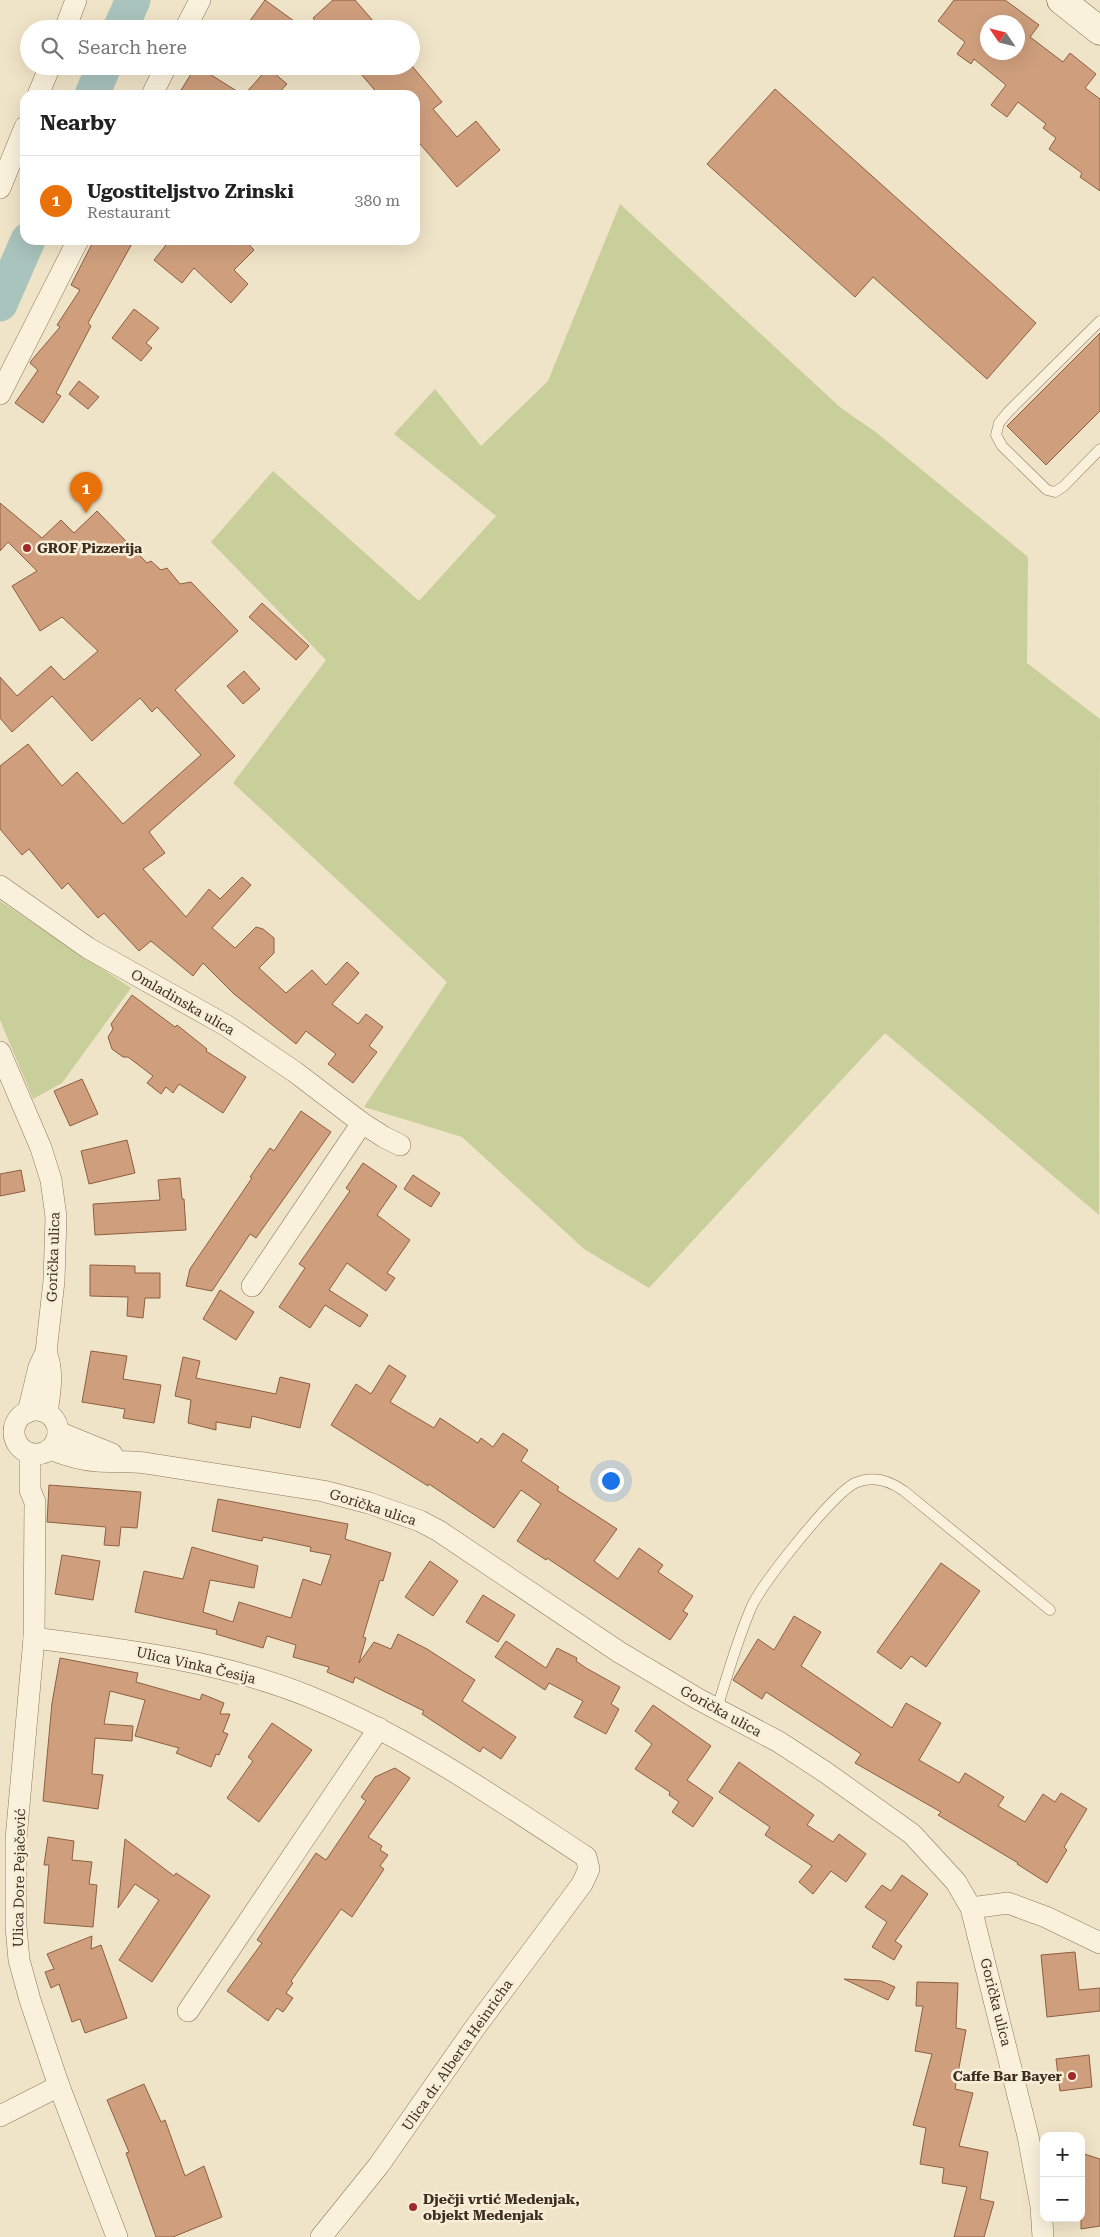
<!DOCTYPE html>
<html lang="en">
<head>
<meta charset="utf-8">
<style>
	:root { --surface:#fff; --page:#f2f2f2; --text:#222; --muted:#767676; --line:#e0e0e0; --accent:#9e2a2b }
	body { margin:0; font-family:"Roboto Serif",serif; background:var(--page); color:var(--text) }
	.controls { position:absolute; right:15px; bottom:15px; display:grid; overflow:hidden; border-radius:10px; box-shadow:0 5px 20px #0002 }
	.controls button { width:45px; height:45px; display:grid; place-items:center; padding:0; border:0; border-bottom:1px solid var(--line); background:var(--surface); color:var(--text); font:25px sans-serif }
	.compass { position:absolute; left:980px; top:15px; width:45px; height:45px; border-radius:50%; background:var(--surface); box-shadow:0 5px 20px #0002; rotate:305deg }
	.you { position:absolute; left:610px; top:1480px; width:18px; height:18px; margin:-12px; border:4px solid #fff; border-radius:50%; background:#1a73e8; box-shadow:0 0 0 8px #1a73e833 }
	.badge { display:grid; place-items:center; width:32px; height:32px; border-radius:50%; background:var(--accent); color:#fff; font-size:16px; font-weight:700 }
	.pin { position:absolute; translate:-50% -41px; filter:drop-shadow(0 1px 2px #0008) }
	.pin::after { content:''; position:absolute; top:26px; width:18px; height:15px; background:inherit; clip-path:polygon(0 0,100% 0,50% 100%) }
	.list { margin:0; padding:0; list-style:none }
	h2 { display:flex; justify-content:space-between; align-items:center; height:65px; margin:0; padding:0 20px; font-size:21px }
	h2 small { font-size:16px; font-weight:400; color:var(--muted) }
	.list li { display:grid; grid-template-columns:32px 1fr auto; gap:15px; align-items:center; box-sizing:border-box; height:90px; padding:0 20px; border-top:1px solid var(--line) }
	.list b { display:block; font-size:19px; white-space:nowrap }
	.list p { margin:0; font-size:16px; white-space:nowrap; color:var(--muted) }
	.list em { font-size:16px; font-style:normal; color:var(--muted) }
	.icon { flex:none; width:28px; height:28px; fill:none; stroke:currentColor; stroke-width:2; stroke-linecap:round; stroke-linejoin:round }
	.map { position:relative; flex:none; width:1100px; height:2237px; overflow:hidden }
	.search { position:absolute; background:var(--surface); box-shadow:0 5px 20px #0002; left:20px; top:20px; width:400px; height:55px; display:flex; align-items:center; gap:12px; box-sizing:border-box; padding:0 18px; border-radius:28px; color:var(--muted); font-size:19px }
	.panel { position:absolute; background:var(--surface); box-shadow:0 5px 20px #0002; left:20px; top:90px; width:400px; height:155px; border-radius:15px }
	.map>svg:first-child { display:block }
	.green { fill:#c9cf9b }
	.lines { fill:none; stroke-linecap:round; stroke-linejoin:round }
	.river { stroke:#a9c4bc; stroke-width:35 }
	.building { fill:#cf9f7d; stroke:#8d5f41; fill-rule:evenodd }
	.service-casing { stroke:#8d765c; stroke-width:11 }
	.minor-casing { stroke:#8d765c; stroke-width:22 }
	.secondary-casing { stroke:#6f573f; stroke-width:29 }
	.service { stroke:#faf1dc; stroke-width:10 }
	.minor { stroke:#faf1dc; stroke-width:21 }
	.secondary { stroke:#faf1dc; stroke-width:28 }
	.poi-dot { fill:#9e2a2b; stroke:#f7eed8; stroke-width:2 }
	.labels { text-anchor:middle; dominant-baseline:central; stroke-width:5; stroke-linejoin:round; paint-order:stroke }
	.poi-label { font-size:14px; font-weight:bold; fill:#3d2e20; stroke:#f7eed8; text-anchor:start }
	.street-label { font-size:14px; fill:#3d2e20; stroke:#f7eed8 }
</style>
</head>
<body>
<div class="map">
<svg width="1100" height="2237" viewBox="0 0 1100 2237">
	<rect width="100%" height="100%" fill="#f0e4c8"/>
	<g class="green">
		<path d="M 620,204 L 841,408 L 877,433 L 1028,557 L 1027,663 L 1100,719 L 1099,1215 L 885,1033 L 649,1288 L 584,1249 L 462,1137 L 364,1107 L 447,982 L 233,783 L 326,660 L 211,542 L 273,471 L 419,601 L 496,516 L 394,434 L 435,389 L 481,446 L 548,381 Z"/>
		<path d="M 0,901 L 131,988 L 62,1083 L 33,1099 L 0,1020 Z"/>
	</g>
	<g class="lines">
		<g class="river">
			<path d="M 120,29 L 133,0"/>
			<path d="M 92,95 L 104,66"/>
			<path d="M 0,304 L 28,240"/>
		</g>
	</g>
	<g class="building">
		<path d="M 265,0 L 305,29 L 244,29 Z"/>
		<path d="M 333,0 L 355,0 L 380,29 L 322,29 L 313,18 Z"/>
		<path d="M 954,0 L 1005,0 L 1039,25 L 1030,37 L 1063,62 L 1070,53 L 1096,74 L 1085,88 L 1100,99 L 1100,191 L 1080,177 L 1082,173 L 1049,149 L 1056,138 L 1043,128 L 1046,124 L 1018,102 L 1007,117 L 991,105 L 1006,85 L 974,59 L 971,64 L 957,54 L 965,42 L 938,21 ZM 988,22 L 1018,22 L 1018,52 L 988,52 Z"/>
		<path d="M 196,66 L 197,66 L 243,95 L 178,95 Z"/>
		<path d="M 354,66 L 412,66 L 442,102 L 433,109 L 457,137 L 476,121 L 500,150 L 457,187 L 415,138 L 415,95 L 379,95 Z"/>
		<path d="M 268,68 L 287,84 L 277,95 L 244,95 Z"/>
		<path d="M 775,89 L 1036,323 L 987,379 L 873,277 L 855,297 L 707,164 Z"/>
		<path d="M 94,240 L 134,240 L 88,323 L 91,326 L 56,393 L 61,396 L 43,423 L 15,403 L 38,370 L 30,363 L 31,361 L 60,327 L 57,325 L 80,290 L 71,285 Z"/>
		<path d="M 170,240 L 245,240 L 254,250 L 234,270 L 248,284 L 231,303 L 194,268 L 182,283 L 154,260 Z"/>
		<path d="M 134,309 L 159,328 L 146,343 L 152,348 L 141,361 L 112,338 Z"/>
		<path d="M 1100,333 L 1100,411 L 1046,465 L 1007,426 Z"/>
		<path d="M 79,381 L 99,397 L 88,409 L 69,394 Z"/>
		<path d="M 0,503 L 42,538 L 61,520 L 74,533 L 97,511 L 147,563 L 151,561 L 161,570 L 167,568 L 180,584 L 191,582 L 238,631 L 175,690 L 235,756 L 149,832 L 165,853 L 143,869 L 186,917 L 209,889 L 220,899 L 242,877 L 251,885 L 212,928 L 235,948 L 256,927 L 263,929 L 274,938 L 274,953 L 259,968 L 286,993 L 312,970 L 326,985 L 347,962 L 359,973 L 332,1004 L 358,1024 L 366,1014 L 383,1027 L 369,1046 L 377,1052 L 353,1083 L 328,1064 L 336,1054 L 306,1031 L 296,1044 L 234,994 L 203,963 L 193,976 L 151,941 L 139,951 L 104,913 L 98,918 L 68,883 L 62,889 L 29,849 L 22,855 L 0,829 L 0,766 L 28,744 L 62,786 L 77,772 L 123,824 L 201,755 L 157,707 L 152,712 L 140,698 L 92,741 L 52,696 L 12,732 L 0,718 L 0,677 L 17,696 L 51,666 L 64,680 L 98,651 L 62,617 L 40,631 L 12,586 L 37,571 L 8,542 L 0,551 Z"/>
		<path d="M 262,603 L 309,646 L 296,660 L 249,617 Z"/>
		<path d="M 244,671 L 260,689 L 243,704 L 227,686 Z"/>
		<path d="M 132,995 L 175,1027 L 177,1025 L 207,1049 L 206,1051 L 246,1077 L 223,1113 L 179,1084 L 173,1093 L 166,1087 L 161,1094 L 147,1083 L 153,1076 L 128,1057 L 123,1057 L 112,1049 L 108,1037 L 113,1029 L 111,1024 Z"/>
		<path d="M 82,1079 L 98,1114 L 70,1126 L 54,1091 Z"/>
		<path d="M 301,1111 L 331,1132 L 256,1238 L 250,1234 L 212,1291 L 186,1286 L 190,1269 L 252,1178 L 250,1177 L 270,1148 L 274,1151 Z"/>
		<path d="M 127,1140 L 135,1173 L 89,1184 L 81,1151 Z"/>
		<path d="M 363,1163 L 397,1186 L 377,1215 L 410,1240 L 387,1273 L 395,1278 L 386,1291 L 347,1263 L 329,1290 L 368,1315 L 360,1327 L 325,1305 L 310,1328 L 279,1307 L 305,1268 L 299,1264 L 350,1191 L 346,1188 Z"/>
		<path d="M 21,1170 L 25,1191 L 0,1196 L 0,1174 Z"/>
		<path d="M 413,1175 L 440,1193 L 431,1207 L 404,1189 Z"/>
		<path d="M 180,1178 L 182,1199 L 184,1199 L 186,1230 L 95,1235 L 93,1204 L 160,1200 L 158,1180 Z"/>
		<path d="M 90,1265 L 135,1266 L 135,1273 L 160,1273 L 160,1298 L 145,1298 L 143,1318 L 127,1316 L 128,1297 L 90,1296 Z"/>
		<path d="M 220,1290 L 254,1312 L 236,1340 L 203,1319 Z"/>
		<path d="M 91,1351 L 127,1356 L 123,1379 L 161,1385 L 154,1423 L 123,1418 L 125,1409 L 82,1402 Z"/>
		<path d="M 183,1357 L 200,1361 L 196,1378 L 276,1394 L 280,1377 L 310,1384 L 300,1428 L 252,1416 L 250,1428 L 216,1422 L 216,1430 L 188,1423 L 191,1400 L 175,1396 Z"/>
		<path d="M 389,1365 L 406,1376 L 390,1402 L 434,1428 L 440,1418 L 478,1443 L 481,1438 L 493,1447 L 503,1433 L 528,1450 L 521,1461 L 559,1487 L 557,1490 L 617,1529 L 594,1561 L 618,1579 L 639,1548 L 663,1565 L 658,1572 L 693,1596 L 683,1611 L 688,1614 L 670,1640 L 547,1558 L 546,1560 L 517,1541 L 541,1504 L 521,1490 L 494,1528 L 429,1484 L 428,1486 L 331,1425 L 356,1384 L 371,1394 Z"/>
		<path d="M 49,1485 L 141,1492 L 137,1528 L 121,1527 L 119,1546 L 104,1545 L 106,1527 L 47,1522 Z"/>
		<path d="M 218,1499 L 348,1524 L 345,1539 L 391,1553 L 383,1581 L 380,1580 L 363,1637 L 366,1638 L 359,1663 L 374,1642 L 391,1649 L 398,1634 L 427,1649 L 475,1680 L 462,1701 L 516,1737 L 501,1759 L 483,1747 L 480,1752 L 422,1714 L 424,1711 L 355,1677 L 353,1683 L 327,1672 L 329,1667 L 293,1657 L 296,1645 L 267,1636 L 263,1648 L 216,1634 L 217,1630 L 135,1612 L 144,1571 L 183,1579 L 192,1547 L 258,1566 L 254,1588 L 210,1580 L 203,1612 L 233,1622 L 239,1602 L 291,1618 L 303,1579 L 321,1585 L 331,1555 L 310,1551 L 311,1547 L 263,1537 L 262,1541 L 212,1531 Z"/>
		<path d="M 62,1555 L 100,1561 L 93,1600 L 55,1594 Z"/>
		<path d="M 430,1561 L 458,1581 L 433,1616 L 405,1597 Z"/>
		<path d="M 941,1563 L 980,1591 L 926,1667 L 911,1656 L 901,1669 L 877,1652 Z"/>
		<path d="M 483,1595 L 515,1615 L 498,1642 L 466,1622 Z"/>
		<path d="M 794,1616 L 821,1632 L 801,1666 L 892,1728 L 906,1703 L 941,1723 L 919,1760 L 959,1783 L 965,1773 L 1004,1797 L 998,1806 L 1025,1822 L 1043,1794 L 1055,1802 L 1061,1793 L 1087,1809 L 1064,1847 L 1067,1850 L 1047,1883 L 1017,1864 L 1018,1863 L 938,1815 L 941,1812 L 855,1763 L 861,1754 L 809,1720 L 766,1692 L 762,1699 L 733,1680 L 758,1639 L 774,1650 Z"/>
		<path d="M 506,1641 L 546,1668 L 557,1648 L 577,1658 L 576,1661 L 586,1668 L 620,1687 L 611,1704 L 619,1709 L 606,1734 L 574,1717 L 583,1701 L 549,1683 L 545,1690 L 495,1657 Z"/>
		<path d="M 60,1658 L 138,1673 L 136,1682 L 200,1700 L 202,1694 L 224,1703 L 220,1714 L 230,1714 L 223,1732 L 228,1734 L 219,1755 L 216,1754 L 211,1767 L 176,1753 L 179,1748 L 135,1736 L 145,1700 L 110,1691 L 104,1724 L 133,1726 L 132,1741 L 95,1738 L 92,1774 L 103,1775 L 98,1809 L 43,1801 L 52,1703 Z"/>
		<path d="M 653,1705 L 711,1746 L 687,1780 L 713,1798 L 693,1827 L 672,1812 L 679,1802 L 669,1795 L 670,1792 L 635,1769 L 652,1744 L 635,1731 Z"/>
		<path d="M 272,1723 L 312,1750 L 259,1822 L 227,1798 L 253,1761 L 248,1757 Z"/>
		<path d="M 739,1762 L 814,1815 L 807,1825 L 833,1842 L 839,1834 L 866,1854 L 846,1882 L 831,1871 L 813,1894 L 799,1882 L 812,1866 L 765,1835 L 770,1827 L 719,1792 Z"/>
		<path d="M 395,1768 L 410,1778 L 368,1837 L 382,1846 L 380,1850 L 388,1855 L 380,1866 L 384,1869 L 352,1917 L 341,1909 L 291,1981 L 293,1983 L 286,1993 L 293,1998 L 283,2012 L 277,2008 L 268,2021 L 227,1991 L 262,1943 L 257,1940 L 316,1853 L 326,1860 L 366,1801 L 361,1797 L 375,1777 Z"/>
		<path d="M 48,1837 L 74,1841 L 72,1860 L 92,1862 L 89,1884 L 97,1885 L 93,1927 L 44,1923 L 49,1865 L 44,1865 Z"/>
		<path d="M 125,1839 L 174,1876 L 176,1873 L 210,1896 L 152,1982 L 119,1960 L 159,1900 L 135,1884 L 118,1908 Z"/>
		<path d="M 902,1875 L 928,1894 L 895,1941 L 902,1946 L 894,1960 L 872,1947 L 887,1922 L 865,1907 L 882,1885 L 891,1891 Z"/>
		<path d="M 92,1936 L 91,1949 L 101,1945 L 127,2018 L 85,2033 L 80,2019 L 72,2022 L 59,1984 L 51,1988 L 45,1972 L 54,1969 L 47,1954 Z"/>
		<path d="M 1075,1952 L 1079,1990 L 1100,1988 L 1100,2011 L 1047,2017 L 1041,1955 Z"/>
		<path d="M 844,1979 L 881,1981 L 895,1987 L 888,2000 Z"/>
		<path d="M 917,1982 L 958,1983 L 956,2028 L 966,2030 L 955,2089 L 973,2093 L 959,2146 L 988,2152 L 980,2199 L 994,2202 L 984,2237 L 954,2237 L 967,2187 L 942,2183 L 944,2168 L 920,2164 L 926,2128 L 913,2125 L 932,2054 L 915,2051 L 923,2006 L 916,2006 Z"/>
		<path d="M 1089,2055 L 1092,2087 L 1060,2091 L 1056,2059 Z"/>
		<path d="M 144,2084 L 161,2122 L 165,2120 L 185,2176 L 204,2166 L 222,2217 L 173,2237 L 156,2237 L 126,2153 L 129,2152 L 107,2100 Z"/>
		<path d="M 1081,2153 L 1100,2159 L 1100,2226 L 1081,2229 Z"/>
	</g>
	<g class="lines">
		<g class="service-casing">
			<g id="service">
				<path d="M 1100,321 L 1008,412 L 999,423 L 996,435 L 1002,446 L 1047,490 L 1055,492 L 1064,486 L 1100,449"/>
				<path d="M 717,1709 C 727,1675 737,1641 751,1608 C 761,1584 833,1494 855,1483 C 873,1475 889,1480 904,1491 L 1050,1610"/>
			</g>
		</g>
		<g class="minor-casing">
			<g id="minor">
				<path d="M 65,29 L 76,0"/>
				<path d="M 185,29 L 200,0"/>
				<path d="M 38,95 L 50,66"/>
				<path d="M 152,95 L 166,66"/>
				<path d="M 0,188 L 25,127"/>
				<path d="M 0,394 L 78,240"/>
				<path d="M 0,886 L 88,948 L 227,1026 L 295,1072 L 362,1123 L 384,1137 L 400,1145"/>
				<path d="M 0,1052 L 41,1148 L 51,1180 L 56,1217 L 54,1281 L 46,1352 L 39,1367 L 28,1412"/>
				<path d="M 252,1286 L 362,1123"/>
				<path d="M 46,1352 C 54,1372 50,1392 47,1413"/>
				<circle cx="36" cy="1432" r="22"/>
				<path d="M 58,1432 L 112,1454"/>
				<path d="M 50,1449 C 65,1455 81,1460 97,1461 C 113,1462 128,1461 145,1463 L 323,1491 L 369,1503 L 420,1521 L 439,1531 L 619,1652 L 698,1699 L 779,1742 L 825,1772 L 912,1834 L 956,1882 L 971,1908 L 1028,2136 L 1041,2206 L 1043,2237"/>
				<path d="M 30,1454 L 30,1490 L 35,1502 L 34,1638 L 16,1839 L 16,1927 L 19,1960 L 30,2000 L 59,2086 L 117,2237"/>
				<path d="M 34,1638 C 127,1650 220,1661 308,1696 C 407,1736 496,1798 586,1857 L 589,1869 L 582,1884 L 474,2029 L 379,2165 L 321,2237"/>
				<path d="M 971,1908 L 1008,1903 L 1046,1917 L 1100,1943"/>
				<path d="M 188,2011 L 379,1728"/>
				<path d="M 0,2116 L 59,2086"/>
			</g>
		</g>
		<g class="secondary-casing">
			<path id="secondary" d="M 1061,0 L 1100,31"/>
		</g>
		<use href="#service" class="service"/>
		<use href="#minor" class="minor"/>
		<use href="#secondary" class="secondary"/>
	</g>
	<g class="poi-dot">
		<circle cx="27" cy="548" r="5"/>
		<circle cx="1072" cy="2076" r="5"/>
		<circle cx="413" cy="2207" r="5"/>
	</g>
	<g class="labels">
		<g class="poi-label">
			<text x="37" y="548">GROF Pizzerija</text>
			<text x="1062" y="2076" text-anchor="end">Caffe Bar Bayer</text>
			<text x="423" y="2199">Dječji vrtić Medenjak,<tspan x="423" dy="16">objekt Medenjak</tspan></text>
		</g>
		<g class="street-label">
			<text transform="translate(183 1002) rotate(30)">Omladinska ulica</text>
			<text transform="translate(53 1257) rotate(-88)">Gorička ulica</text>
			<text transform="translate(373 1507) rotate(18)">Gorička ulica</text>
			<text transform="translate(196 1665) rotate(13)">Ulica Vinka Česija</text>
			<text transform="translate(721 1711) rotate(29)">Gorička ulica</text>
			<text transform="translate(19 1878) rotate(-89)">Ulica Dore Pejačević</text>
			<text transform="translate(996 2002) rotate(76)">Gorička ulica</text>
			<text transform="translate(457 2055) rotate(-55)">Ulica dr. Alberta Heinricha</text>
		</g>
	</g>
</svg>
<div class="controls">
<button>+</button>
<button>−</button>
</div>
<svg class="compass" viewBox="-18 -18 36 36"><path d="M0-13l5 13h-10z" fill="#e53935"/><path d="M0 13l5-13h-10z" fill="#767676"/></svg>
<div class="you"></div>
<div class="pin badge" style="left:86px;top:513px;background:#e8710a">1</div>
<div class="search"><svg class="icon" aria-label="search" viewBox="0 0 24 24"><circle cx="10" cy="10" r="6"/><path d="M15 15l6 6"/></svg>Search here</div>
<section class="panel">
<h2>Nearby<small></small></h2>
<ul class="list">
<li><span class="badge" style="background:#e8710a">1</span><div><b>Ugostiteljstvo Zrinski</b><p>Restaurant</p></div><em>380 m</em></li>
</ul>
</section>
</div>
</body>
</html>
